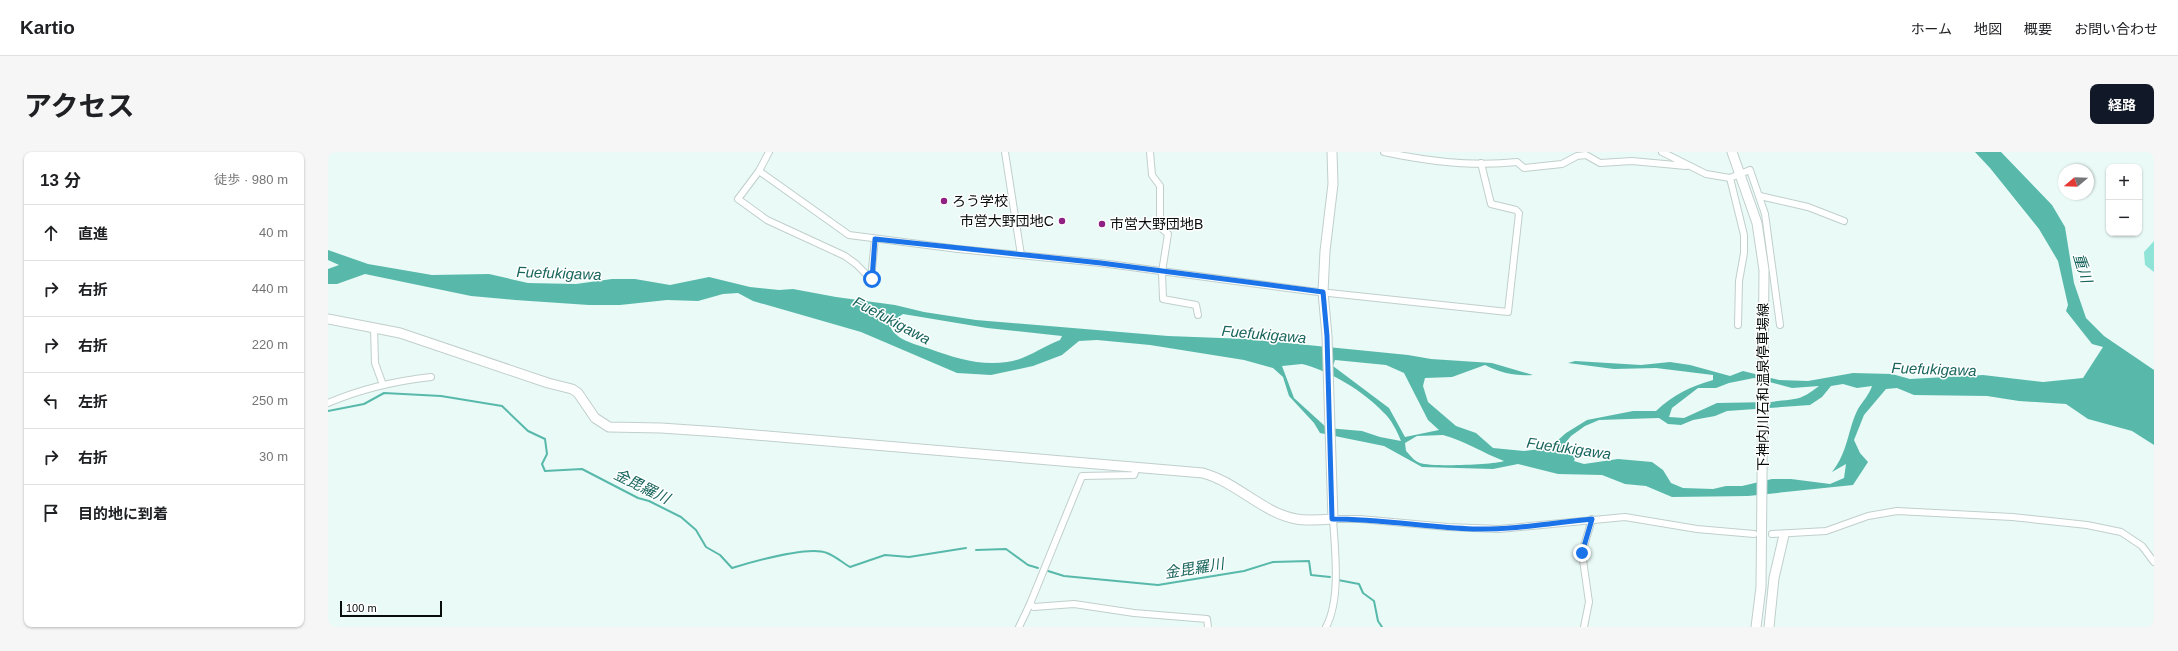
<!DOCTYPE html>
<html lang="ja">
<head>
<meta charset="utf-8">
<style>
	:root { --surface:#fff; --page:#f6f6f6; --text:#202124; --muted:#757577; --line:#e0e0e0; --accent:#111827 }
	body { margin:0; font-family:Arial,"Noto Sans JP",sans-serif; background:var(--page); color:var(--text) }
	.controls { position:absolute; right:12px; top:12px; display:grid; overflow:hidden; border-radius:8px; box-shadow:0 1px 3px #0004 }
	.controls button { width:36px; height:36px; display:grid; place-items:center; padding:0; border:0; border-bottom:1px solid var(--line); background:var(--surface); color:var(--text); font:20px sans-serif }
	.compass { position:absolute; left:1730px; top:12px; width:36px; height:36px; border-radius:50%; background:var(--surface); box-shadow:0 1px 3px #0004; rotate:251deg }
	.scale { position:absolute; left:12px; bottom:10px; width:102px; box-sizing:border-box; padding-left:4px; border:2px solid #080d0c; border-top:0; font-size:11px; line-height:14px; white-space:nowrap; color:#080d0c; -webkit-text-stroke:3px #fff; paint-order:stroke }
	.stop { position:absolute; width:12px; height:12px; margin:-9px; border:3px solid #1a73e8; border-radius:50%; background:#fff }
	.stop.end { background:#1a73e8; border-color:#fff; box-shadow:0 1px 4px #0008 }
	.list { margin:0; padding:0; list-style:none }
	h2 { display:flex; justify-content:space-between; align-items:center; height:52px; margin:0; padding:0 16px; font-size:17px }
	h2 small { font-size:13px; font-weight:400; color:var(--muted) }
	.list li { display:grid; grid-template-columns:26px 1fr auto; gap:12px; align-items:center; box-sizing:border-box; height:56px; padding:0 16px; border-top:1px solid var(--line) }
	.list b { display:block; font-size:15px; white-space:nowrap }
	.list em { font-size:13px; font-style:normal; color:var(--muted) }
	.icon { flex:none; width:22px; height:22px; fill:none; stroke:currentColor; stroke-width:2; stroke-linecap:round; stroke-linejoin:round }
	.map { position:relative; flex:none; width:1826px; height:475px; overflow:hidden; border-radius:8px }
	header { display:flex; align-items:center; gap:24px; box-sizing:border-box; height:56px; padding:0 20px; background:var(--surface); border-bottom:1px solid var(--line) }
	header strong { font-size:19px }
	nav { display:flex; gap:22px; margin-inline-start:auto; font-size:14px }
	.intro { display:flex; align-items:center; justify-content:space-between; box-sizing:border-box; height:96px; padding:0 24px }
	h1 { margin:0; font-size:28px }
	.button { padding:10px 18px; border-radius:8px; background:var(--accent); color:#fff; font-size:14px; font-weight:700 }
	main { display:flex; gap:24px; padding:0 24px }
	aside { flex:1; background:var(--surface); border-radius:8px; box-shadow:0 1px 3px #0004 }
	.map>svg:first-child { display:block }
	.green { fill:#8fe3d7 }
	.water { fill:#58b9ab; fill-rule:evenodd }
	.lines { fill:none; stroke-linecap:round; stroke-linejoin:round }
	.stream { stroke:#58b9ab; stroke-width:2 }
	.street-casing { stroke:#c0cfcc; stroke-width:8 }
	.secondary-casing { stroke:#c0cfcc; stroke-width:11 }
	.street { stroke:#fff; stroke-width:6 }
	.secondary { stroke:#fff; stroke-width:9 }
	.route { stroke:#1a73e8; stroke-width:5 }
	.poi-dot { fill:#902183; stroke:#fff; stroke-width:1.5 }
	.labels { text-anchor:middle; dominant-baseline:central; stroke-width:3; stroke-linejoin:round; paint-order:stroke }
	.poi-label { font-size:14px; fill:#080d0c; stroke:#fff; text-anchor:start }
	.street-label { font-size:14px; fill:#080d0c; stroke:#fff }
	.water-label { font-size:15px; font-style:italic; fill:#17655c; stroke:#fff }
</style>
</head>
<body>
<header>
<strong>Kartio</strong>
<nav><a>ホーム</a><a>地図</a><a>概要</a><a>お問い合わせ</a></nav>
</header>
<div class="intro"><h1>アクセス</h1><a class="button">経路</a></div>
<main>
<aside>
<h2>13 分<small>徒歩 · 980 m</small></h2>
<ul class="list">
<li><svg class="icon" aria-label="ahead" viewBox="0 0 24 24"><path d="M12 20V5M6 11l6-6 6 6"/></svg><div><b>直進</b></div><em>40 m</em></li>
<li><svg class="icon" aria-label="right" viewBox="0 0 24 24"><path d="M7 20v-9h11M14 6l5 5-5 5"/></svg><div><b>右折</b></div><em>440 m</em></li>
<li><svg class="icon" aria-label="right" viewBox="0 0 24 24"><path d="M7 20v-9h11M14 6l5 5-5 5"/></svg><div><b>右折</b></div><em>220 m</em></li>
<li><svg class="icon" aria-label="left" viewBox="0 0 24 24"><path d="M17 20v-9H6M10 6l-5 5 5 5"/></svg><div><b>左折</b></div><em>250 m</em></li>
<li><svg class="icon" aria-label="right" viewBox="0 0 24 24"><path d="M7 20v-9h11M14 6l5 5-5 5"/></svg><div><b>右折</b></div><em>30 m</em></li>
<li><svg class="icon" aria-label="arrive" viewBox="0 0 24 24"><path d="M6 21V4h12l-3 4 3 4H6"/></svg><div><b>目的地に到着</b></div></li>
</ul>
</aside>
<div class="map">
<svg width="1826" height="475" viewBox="0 0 1826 475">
	<rect width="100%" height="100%" fill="#eafaf7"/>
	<path class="green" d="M 1826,89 L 1826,120 L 1817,113 L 1816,100 Z"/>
	<path class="water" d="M 1647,0 L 1673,0 L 1724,53 L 1737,75 L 1746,131 L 1758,166 L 1776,184 L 1826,218 L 1826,293 L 1804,279 L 1760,267 L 1738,252 L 1691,249 L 1659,244 L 1586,243 L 1569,236 L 1558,237 L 1536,263 L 1526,288 L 1532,301 L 1540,310 L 1525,333 L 1420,344 L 1344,345 L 1318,334 L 1297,332 L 1274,323 L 1230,322 L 1190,312 L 1165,317 L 1094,315 L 1056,294 L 992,281 L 986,271 L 961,244 L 955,225 L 945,216 L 916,208 L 822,193 L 769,188 L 751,189 L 734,203 L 705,214 L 663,223 L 629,221 L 533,180 L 425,149 L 410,141 L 395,142 L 370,149 L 339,148 L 292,153 L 261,153 L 187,148 L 143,144 L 37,122 L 9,132 L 0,132 L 0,117 L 11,113 L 0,108 L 0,98 L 40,112 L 104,123 L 161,122 L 200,131 L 248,132 L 284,127 L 307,127 L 342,133 L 381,125 L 422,135 L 451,138 L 465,137 L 508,145 L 567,153 L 596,160 L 648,168 L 840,184 L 919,187 L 1080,203 L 1103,207 L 1164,211 L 1205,223 C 1186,224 1173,221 1157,213 L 1124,225 L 1097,226 L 1095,234 L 1100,250 L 1128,274 L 1148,281 L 1165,296 L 1196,299 L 1221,296 L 1238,281 L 1259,268 L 1305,259 L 1328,259 C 1345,243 1363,234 1385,228 L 1385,223 L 1328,216 L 1286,217 L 1240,211 L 1247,209 L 1313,213 L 1342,210 L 1362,213 L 1402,224 L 1415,219 L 1451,228 L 1480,229 L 1525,221 L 1564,222 L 1582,227 L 1655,223 L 1715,230 L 1755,226 L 1775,195 L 1764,192 L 1738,159 L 1740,153 L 1730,109 L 1711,77 L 1662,16 ZM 575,162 L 659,176 L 734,184 L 732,188 C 715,194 698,208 679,210 C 652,214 627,206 602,197 C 587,192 565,188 561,171 ZM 1007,208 L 1058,213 L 1076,221 L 1100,268 L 1111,278 L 1077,285 L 1061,256 L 1005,214 ZM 974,212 C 1000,218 1037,240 1055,260 C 1063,267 1069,279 1073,289 L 1052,285 L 1034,279 L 999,276 L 966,246 L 954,214 ZM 1426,226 L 1464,236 L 1491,234 C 1483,240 1475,246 1466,247 C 1458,249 1451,248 1444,250 L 1389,251 L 1356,266 L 1341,265 L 1344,256 L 1370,236 L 1388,236 L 1401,231 ZM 1515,232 L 1529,236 L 1544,234 C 1541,243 1535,249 1530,257 C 1519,279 1521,298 1504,320 L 1518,312 L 1516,326 L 1502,332 L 1463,327 L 1444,327 L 1414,334 L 1398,334 L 1385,337 L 1355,336 L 1343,331 L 1335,318 L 1324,310 L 1290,307 L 1256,312 L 1246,309 L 1248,303 L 1237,302 L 1233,296 L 1243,284 L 1257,274 L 1271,268 L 1331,266 L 1340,272 L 1353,273 L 1365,268 L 1387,264 L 1399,259 L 1482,253 L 1494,245 L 1503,234 ZM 1115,283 C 1137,289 1155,301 1176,309 C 1165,313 1102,315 1092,311 C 1086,309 1082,303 1078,299 L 1077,291 L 1089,284 Z"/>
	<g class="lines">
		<g class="stream">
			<path d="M 0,259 L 36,252 L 56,241 L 113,244 L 174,254 L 200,279 L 217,287 L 219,302 L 214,312 L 217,319 L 254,317 L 310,346 L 321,349 L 353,365 L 368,378 L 378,395 L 392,403 L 404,416 C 424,410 480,393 499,401 C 507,404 515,411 522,415 L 557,403 L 581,405 L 638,396"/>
			<path d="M 648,398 L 678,397 L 700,413 L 710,416"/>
			<path d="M 720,419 L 736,424 L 830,433 L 916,419 L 945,410 L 981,409 L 983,423 L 1002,425"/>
			<path d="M 1010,428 L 1031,432 L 1035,441 L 1046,449 L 1050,469 L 1054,475"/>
		</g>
		<g class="street-casing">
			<g id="street">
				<path d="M 441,0 L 431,19 L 410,47 L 439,68 L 517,104 L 528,112 L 543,127"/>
				<path d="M 677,0 L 693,103"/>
				<path d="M 822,0 L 824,23 L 832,34 L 832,75 L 840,82 L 834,120 L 835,147 L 868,153 L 870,163"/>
				<path d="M 1056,0 C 1098,9 1145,15 1189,10 L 1196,16 L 1234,12 L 1249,4 L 1258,3 L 1272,11 L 1304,9 L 1358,14"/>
				<path d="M 1334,0 L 1378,22 L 1402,26"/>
				<path d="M 431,19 L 521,83 L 630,97 L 773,111 L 982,139 L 1180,160 L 1191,61 L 1188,58 L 1163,52 L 1153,11"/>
				<path d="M 1432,44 L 1480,55 L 1516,69"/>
				<path d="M 543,127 L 547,87"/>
				<path d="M 1410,173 L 1411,129 L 1416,101 L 1416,83 L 1402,26 L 1422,18 L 1437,62 L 1452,173"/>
				<path d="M 46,175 L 47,211 L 55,233"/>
				<path d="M 0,251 C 33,237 67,229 103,225"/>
				<path d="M 1444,382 L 1498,379 L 1540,364 L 1569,359 L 1684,365 L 1759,373 L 1793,380 L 1814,394 L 1826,410"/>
				<path d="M 702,452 L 706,455 L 746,452 L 806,461 L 879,467 L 880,475"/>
				<path d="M 691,475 L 702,452 L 754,324 L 806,323 L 809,315"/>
				<path d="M 998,475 C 1013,447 1007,398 1005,367 L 1032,367 L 1120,375 L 1171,377 L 1297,365 L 1369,377 L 1426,382"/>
				<path d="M 1256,475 L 1261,450 L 1254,401 L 1264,367"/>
			</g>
		</g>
		<g class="secondary-casing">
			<g id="secondary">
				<path d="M 1404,0 L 1429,71 L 1436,118 L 1433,435 L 1428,475"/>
				<path d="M 0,167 L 72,181 L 220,231 L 244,237 L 250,241 L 267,266 L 281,275 L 333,276 L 392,280 L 875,321 C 910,331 935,361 968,367 C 980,369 992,368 1005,367 L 999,184 L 995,140 L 997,99 L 1005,32 L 1004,0"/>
				<path d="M 1441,475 L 1446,426 L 1456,383"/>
			</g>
		</g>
		<use href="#street" class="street"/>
		<use href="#secondary" class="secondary"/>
	</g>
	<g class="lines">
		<path class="route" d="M 544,127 L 547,87 L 773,111 L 995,140 L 999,184 L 1004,367 C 1052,367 1098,375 1145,377 C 1185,378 1224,371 1264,367 L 1254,401"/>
	</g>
	<g class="poi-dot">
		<circle cx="616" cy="49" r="4"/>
		<circle cx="734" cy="69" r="4"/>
		<circle cx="774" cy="72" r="4"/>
	</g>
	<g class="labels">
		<g class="poi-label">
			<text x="624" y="49">ろう学校</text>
			<text x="726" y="69" text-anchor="end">市営大野団地C</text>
			<text x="782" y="72">市営大野団地B</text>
		</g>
		<g class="street-label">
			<text transform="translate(1435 235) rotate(-90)">下神内川石和温泉停車場線</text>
		</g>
		<g class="water-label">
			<text transform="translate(1755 116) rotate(73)">重川</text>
			<text transform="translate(231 121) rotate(2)">Fuefukigawa</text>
			<text transform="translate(564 168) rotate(28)">Fuefukigawa</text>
			<text transform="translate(936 182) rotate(5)">Fuefukigawa</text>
			<text transform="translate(1606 217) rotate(2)">Fuefukigawa</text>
			<text transform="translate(1241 296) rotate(8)">Fuefukigawa</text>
			<text transform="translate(314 334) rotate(26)">金毘羅川</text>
			<text transform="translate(866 416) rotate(-9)">金毘羅川</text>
		</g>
	</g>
</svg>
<div class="controls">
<button>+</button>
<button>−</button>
</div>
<svg class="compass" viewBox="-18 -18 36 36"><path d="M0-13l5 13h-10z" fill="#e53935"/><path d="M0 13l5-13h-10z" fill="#757577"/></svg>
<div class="scale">100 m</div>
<div class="stop" style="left:544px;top:127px"></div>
<div class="stop end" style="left:1254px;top:401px"></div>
</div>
</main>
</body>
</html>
